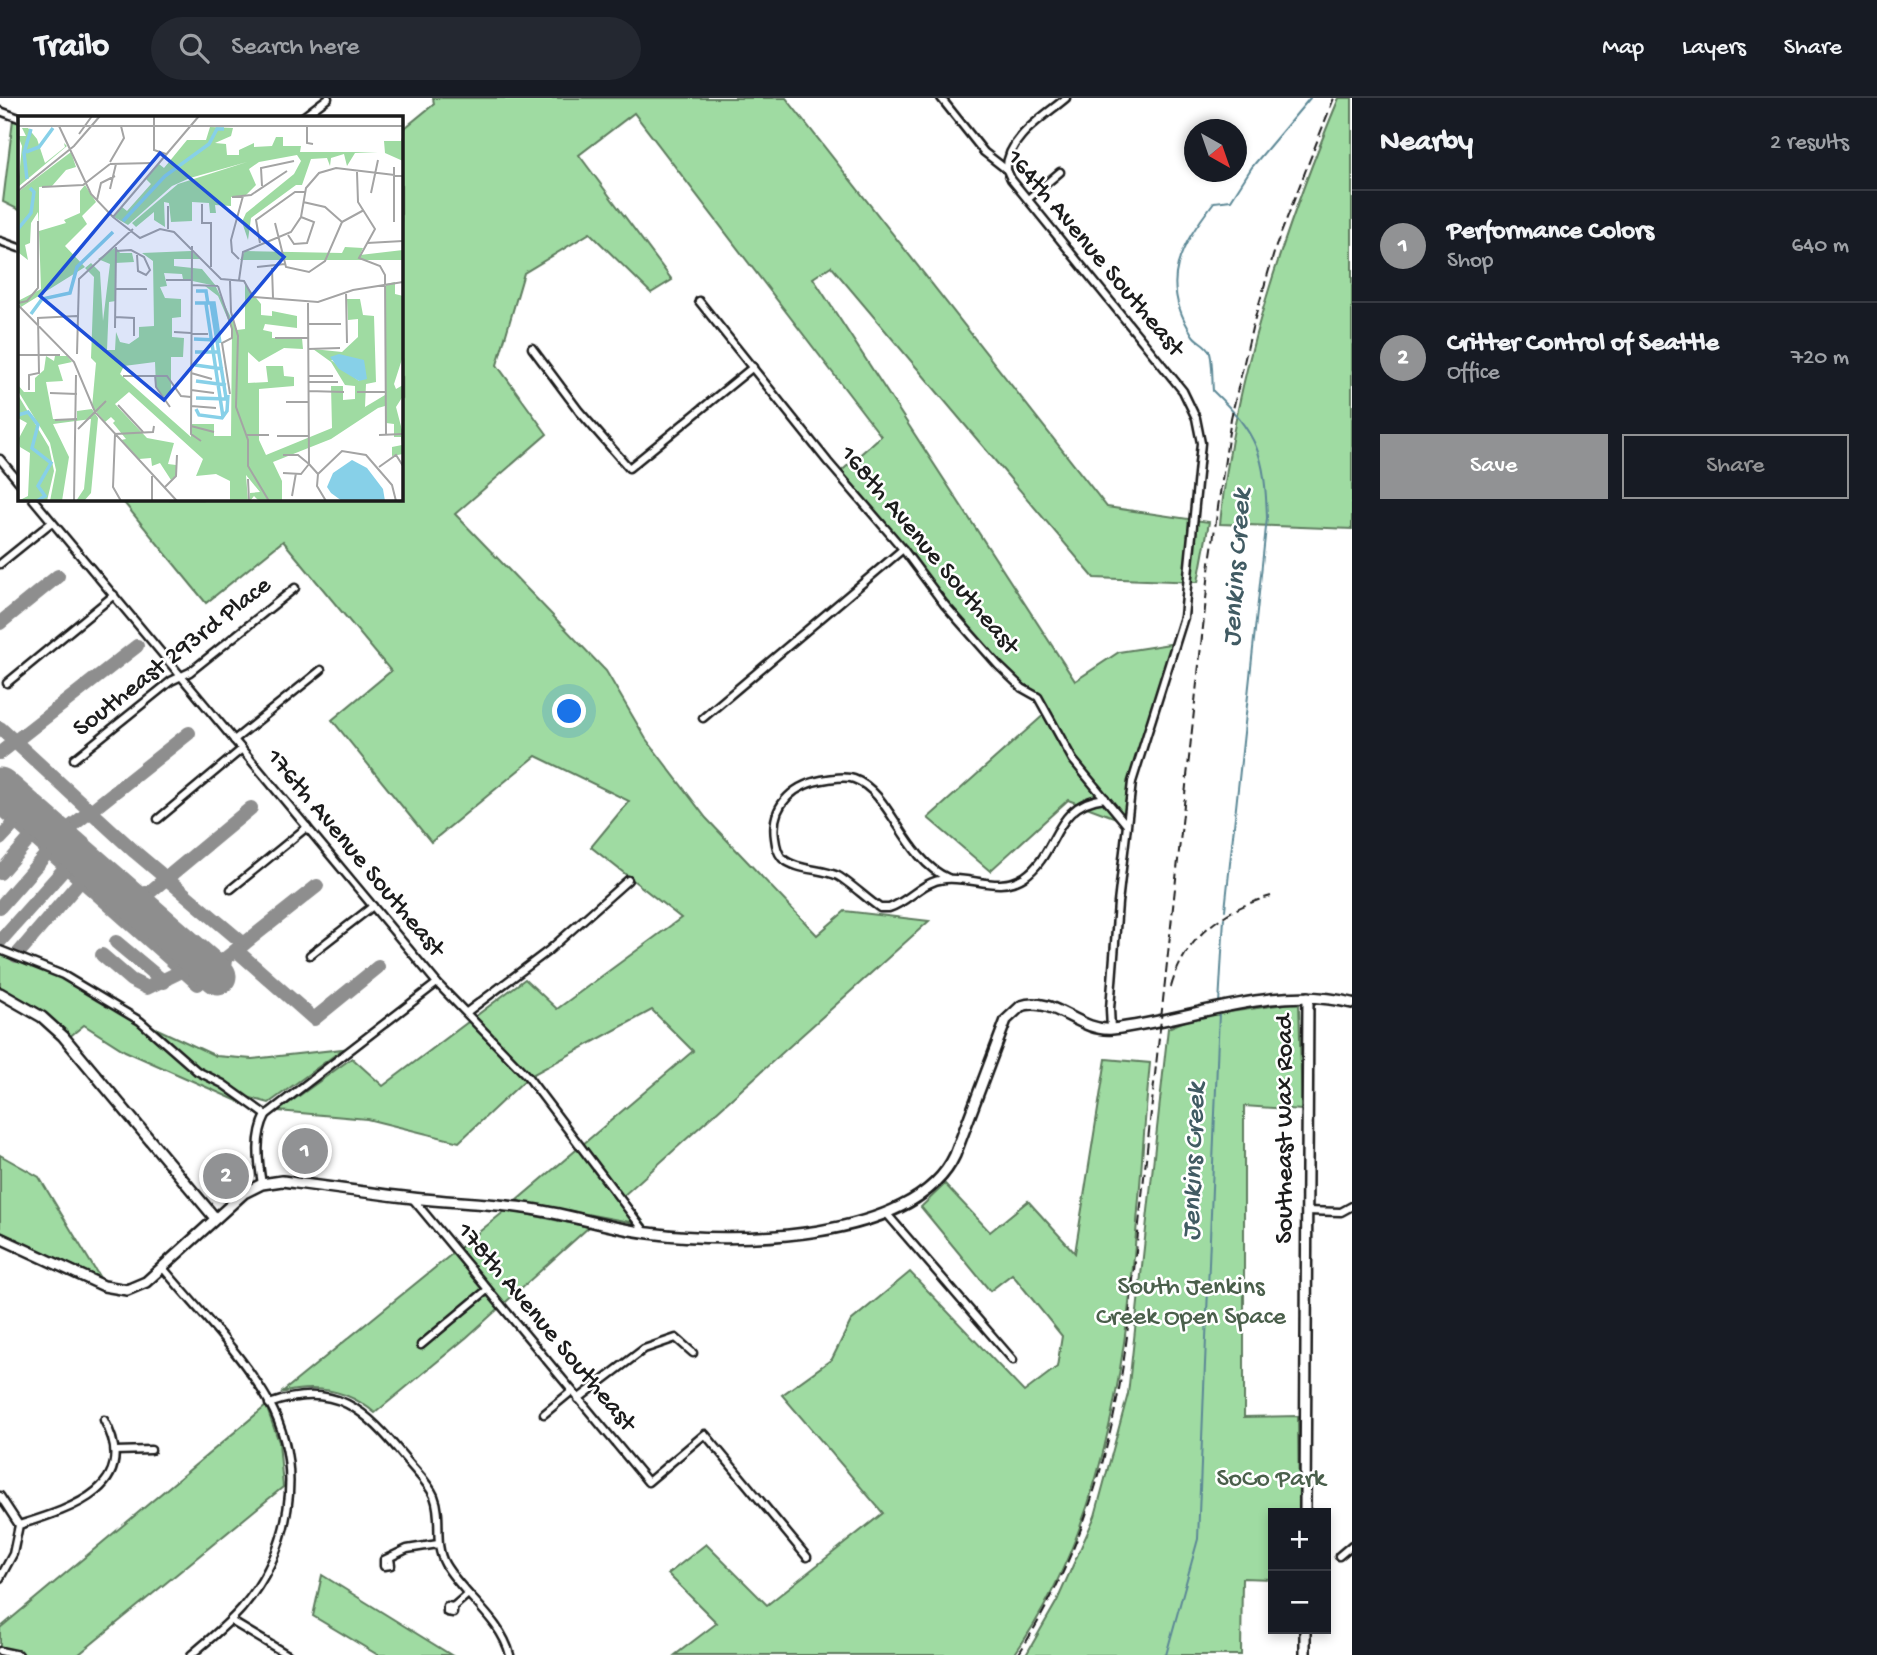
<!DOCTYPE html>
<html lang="en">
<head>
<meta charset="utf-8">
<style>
	:root { --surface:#171b24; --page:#242831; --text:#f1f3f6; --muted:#9ea1a6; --line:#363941; --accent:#919294 }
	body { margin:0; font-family:"Gochi Hand",sans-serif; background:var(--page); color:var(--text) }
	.controls { position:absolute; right:21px; bottom:21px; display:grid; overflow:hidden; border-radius:0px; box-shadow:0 4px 10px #0003 }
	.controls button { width:63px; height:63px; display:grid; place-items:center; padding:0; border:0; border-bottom:2px solid var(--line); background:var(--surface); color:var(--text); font:35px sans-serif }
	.compass { position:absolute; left:1184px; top:21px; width:63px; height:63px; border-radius:50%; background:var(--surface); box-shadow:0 4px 10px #0003; rotate:140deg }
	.you { position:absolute; left:570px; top:614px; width:24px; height:24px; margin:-18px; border:5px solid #fff; border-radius:50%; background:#1a73e8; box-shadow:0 0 0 10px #1a73e833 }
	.badge { display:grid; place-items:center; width:46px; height:46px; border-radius:50%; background:var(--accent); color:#fff; font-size:23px; font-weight:700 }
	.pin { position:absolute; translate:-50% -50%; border:4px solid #fff; box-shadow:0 2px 7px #0006 }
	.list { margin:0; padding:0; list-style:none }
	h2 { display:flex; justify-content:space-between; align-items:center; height:91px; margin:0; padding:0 28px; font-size:30px }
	h2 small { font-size:23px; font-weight:400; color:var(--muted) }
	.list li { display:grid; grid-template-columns:46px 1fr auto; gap:21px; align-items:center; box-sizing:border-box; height:112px; padding:0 28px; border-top:2px solid var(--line) }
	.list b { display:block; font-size:26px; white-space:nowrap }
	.list p { margin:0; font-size:23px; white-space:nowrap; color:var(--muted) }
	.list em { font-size:23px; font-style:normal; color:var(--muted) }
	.actions { display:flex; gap:14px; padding:21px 28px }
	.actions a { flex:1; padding:16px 0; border:2px solid var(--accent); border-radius:0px; text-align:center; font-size:24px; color:var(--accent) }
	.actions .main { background:var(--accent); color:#fff }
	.icon { flex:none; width:38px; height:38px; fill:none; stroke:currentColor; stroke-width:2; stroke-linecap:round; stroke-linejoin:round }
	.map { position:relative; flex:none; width:1352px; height:1557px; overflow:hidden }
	header { display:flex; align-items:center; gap:42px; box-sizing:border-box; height:98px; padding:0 35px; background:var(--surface); border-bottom:2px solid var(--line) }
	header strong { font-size:33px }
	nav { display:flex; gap:38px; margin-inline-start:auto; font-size:24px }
	.search { width:490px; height:63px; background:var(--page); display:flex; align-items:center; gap:18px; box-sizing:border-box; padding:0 24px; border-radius:38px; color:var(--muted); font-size:26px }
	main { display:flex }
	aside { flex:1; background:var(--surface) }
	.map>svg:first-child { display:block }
	.green { fill:#9fdba2; stroke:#5e7c5f; stroke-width:2 }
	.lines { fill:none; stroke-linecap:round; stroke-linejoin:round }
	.stream { stroke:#5c8896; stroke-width:2 }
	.taxiway { stroke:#8e8e8e; stroke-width:14 }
	.runway { stroke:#8e8e8e; stroke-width:37 }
	.street-casing { stroke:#1c1c1c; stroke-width:11 }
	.secondary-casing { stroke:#1c1c1c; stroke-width:14 }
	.street { stroke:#fff; stroke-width:6 }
	.secondary { stroke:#fff; stroke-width:9 }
	.rail { stroke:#1c1c1c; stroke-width:2; stroke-dasharray:10 5; stroke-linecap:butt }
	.labels { text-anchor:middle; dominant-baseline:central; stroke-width:5; stroke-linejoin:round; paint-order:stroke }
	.street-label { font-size:26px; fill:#1c1c1c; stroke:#fff }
	.park-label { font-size:26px; fill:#4a5f4b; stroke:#fff }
	.water-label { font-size:28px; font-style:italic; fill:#415b63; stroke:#fff }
	.inset-river { fill:none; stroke:#87d0e8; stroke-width:3.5 }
	.inset-road { fill:none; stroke:#a4a4a4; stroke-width:2 }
	.view { fill:#1d4ed8; fill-opacity:0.15; stroke:#1d4ed8; stroke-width:3.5 }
	.inset-edge { fill:none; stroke:#1c1c1c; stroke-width:3.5 }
</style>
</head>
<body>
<header>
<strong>Trailo</strong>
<div class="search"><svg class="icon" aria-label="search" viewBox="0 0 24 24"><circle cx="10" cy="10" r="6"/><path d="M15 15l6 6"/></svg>Search here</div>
<nav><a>Map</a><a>Layers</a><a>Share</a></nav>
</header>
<main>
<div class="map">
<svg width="1352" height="1557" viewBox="0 0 1352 1557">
	<rect width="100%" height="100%" fill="#fff"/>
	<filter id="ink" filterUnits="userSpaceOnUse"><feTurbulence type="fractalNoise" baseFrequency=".0143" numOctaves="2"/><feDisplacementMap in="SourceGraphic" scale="14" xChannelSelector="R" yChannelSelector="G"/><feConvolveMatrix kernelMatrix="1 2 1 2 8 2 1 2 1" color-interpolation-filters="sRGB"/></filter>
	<g filter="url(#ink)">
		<g class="green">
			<path d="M 433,0 L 786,0 L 1107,409 L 1209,424 L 1198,484 L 1094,480 L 831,168 L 813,180 L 1075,583 L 1119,554 L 1176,545 L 1124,723 L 1068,702 L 990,773 L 928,720 L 1047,614 L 1038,599 L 988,557 L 838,376 L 881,338 L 634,15 L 579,57 L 672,182 L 651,195 L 590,135 L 524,175 L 497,267 L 547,336 L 455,416 L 606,573 L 646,641 L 706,720 L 817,837 L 845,813 L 929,823 L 623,1098 L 646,1127 L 516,1103 L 693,953 L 652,912 L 528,979 L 459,1044 L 367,1021 L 278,1013 L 352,960 L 383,988 L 525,881 L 557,911 L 681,820 L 591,749 L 629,703 L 536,658 L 431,744 L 332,622 L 391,573 L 283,443 L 206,505 L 121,401 L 401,401 L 401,33 L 434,6 Z"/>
			<path d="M 1339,0 L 1352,0 L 1352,431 L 1220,426 C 1235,277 1282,137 1339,0 Z"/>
			<path d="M 13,22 L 19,24 L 19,112 L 3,104 Z"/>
			<path d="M 0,852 L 63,877 L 140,923 L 216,958 L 252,961 L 343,951 L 269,1005 L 247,999 L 242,1005 L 125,953 L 84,927 L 68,940 L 38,910 L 0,890 Z"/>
			<path d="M 1299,904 L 1302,1012 L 1244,1008 L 1244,1319 L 1298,1318 L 1299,1415 L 1273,1415 L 1273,1481 L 1242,1480 L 1241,1557 L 1026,1557 L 1057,1503 L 1095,1418 L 1128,1296 L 1168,930 L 1195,919 Z"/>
			<path d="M 1106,961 L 1150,965 C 1131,1164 1134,1387 1014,1557 L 675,1557 L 717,1525 L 668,1476 L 706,1446 L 767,1507 L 883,1415 L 782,1297 L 832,1261 L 851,1223 L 910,1174 L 1024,1294 L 1057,1269 L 1062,1238 L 1012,1176 L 990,1193 L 921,1109 L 945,1086 L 990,1134 L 1028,1103 L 1075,1155 Z"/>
			<path d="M 0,1057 L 39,1079 L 100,1180 L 0,1134 Z"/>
			<path d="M 506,1112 L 589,1129 L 467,1239 L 375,1315 C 347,1291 316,1286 281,1295 Z"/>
			<path d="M 266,1308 L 279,1344 L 283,1389 L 78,1557 L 0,1557 L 0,1530 Z"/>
			<path d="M 322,1477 L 451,1557 L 378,1557 L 313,1518 Z"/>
		</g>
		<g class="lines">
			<g class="stream">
				<path d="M 1225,812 L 1267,420 C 1265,357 1258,336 1213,293 C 1212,282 1213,266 1210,255 C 1207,245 1196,244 1192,236 C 1158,183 1181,148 1214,104 L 1231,102 L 1252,69 L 1310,0"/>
				<path d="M 1219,906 L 1224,820"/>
				<path d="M 1166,1557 L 1198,1441 L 1219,915"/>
			</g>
			<g class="taxiway">
				<path d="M 0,525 L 58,478"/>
				<path d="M 0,630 L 135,754 L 244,846"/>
				<path d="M 0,655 L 137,548"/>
				<path d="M 0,710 L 198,886 L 211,872 L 317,788"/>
				<path d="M 58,739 L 189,635"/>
				<path d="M 0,741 L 16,724"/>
				<path d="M 0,775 L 32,738"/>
				<path d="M 94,792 L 105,780"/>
				<path d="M 130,802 L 151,793 L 251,710"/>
				<path d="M 0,809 L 49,753"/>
				<path d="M 0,843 L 67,768"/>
				<path d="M 116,844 L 164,884"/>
				<path d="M 236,852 L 314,921 L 378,869"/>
				<path d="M 102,857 L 131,882 L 147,890 L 184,872"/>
				<path d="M 16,858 L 82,781"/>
			</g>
			<path class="runway" d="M 0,688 L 218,878"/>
			<g class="street-casing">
				<g id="street">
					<path d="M 941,0 L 984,54 L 1007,72 L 1011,81 L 1183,293 L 1196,320 L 1201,345 L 1184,519 L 1132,684 L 1118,805 L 1110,911 L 1111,931"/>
					<path d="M 0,13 L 19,20"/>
					<path d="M 303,19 L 328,0"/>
					<path d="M 1007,72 C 1005,41 1045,18 1066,0"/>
					<path d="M 1028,101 L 1060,74"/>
					<path d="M 0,143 L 19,150"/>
					<path d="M 699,203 L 828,364 L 903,451 L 944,506 L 998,567 L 1022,590 L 1038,599 L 1073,662 L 1126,726"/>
					<path d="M 532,250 L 579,313 L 629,370 L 753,269"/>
					<path d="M 0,361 L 19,384"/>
					<path d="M 33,401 L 437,885 L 528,979 L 646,1135"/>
					<path d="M 0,466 L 52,424"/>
					<path d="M 7,585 L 114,497"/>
					<path d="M 703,620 L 903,451"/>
					<path d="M 234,642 L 321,572"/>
					<path d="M 74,661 L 171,583 L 190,574 L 295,490"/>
					<path d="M 158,721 L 242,651"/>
					<path d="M 948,780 C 904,761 891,694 854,681 C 846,678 836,680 828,681 C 796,685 770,705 775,740 C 776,748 777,754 782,760 C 797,773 821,770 838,778 C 849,784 868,802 880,810 L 889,810 C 910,803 922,783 945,781 C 972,778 999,795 1024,779 C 1059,755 1052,706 1105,700"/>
					<path d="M 231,791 L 307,729"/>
					<path d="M 0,852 L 63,877 L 140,923 L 197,973 L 223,986 L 266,1017"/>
					<path d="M 310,857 L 373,808"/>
					<path d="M 467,914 L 548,853 L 628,782"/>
					<path d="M 262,1086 C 258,1063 255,1038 266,1017 L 437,885"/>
					<path d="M 412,1100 L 648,1384 L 705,1336 L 807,1459"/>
					<path d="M 1306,1113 L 1341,1114 L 1352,1108"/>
					<path d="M 887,1116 L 1013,1262"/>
					<path d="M 163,1170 C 199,1213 241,1255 269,1304 C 306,1371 290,1453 242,1510 C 227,1527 209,1542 191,1557"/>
					<path d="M 421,1247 L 487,1192"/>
					<path d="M 578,1301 L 644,1251 L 676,1240 L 693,1255"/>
					<path d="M 269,1306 C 335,1282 366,1312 405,1360 C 414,1372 428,1384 434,1398 C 443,1420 433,1445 445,1466 C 463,1497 501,1521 510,1557"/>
					<path d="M 544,1316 L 572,1293"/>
					<path d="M 115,1353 L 151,1352"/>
					<path d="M 0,1398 L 19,1427"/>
					<path d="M 1339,1458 L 1352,1447"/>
					<path d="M 390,1461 L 391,1467 L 384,1468 L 384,1462 L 407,1451 L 438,1446"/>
					<path d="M 0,1480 L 13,1456 L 19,1427 C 70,1411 142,1390 104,1322"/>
					<path d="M 453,1509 L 453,1515 L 447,1514 L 447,1508 L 453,1509 L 468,1496"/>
					<path d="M 231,1523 L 288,1557"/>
					<path d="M 0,1553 L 19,1557"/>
				</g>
			</g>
			<g class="secondary-casing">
				<g id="secondary">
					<path d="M 0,895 L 42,919 L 63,938 L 215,1120"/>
					<path d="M 0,1140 L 104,1188 L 127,1192 L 146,1184 L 244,1095 L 262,1086 L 282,1083 C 326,1089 369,1095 413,1100 C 450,1104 487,1105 524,1110 C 566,1115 607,1130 649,1135 C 731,1146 915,1145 955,1057 L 1006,922 L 1021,908 C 1053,897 1079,934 1112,931 C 1190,922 1273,885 1352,905"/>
					<path d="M 1305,1415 L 1308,899"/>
					<path d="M 1305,1557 L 1305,1531"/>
				</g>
			</g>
			<use href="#street" class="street"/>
			<use href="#secondary" class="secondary"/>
			<g class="rail">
				<path d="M 1171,889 C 1185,839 1222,812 1271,798"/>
				<path d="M 1018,1557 C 1080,1460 1113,1352 1127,1238 L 1210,464 L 1231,320 L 1252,230 L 1276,148 L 1334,0"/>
			</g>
		</g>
	</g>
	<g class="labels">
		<g class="street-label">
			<text transform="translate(1094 156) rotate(50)">164th Avenue Southeast</text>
			<text transform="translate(928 453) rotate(50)">168th Avenue Southeast</text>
			<text transform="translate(173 560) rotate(-38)">Southeast 293rd Place</text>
			<text transform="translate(354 756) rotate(50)">176th Avenue Southeast</text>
			<text transform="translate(1286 1031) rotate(-90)">Southeast Wax Road</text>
			<text transform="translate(545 1230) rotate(50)">178th Avenue Southeast</text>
		</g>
		<g class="park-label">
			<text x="1191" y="1190">South Jenkins<tspan x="1191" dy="30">Creek Open Space</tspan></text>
			<text x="1271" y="1382">SoCo Park</text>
		</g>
		<g class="water-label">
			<text transform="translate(1238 470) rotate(-86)">Jenkins Creek</text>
			<text transform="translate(1195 1064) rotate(-88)">Jenkins Creek</text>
		</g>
	</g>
	<g transform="translate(18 18)">
		<rect width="385" height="385" fill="#fff"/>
		<path d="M 192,11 L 215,12 L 213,20 L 197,27 L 208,28 L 209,39 L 221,39 L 221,34 L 236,27 L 236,31 L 254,30 L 258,21 L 265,21 L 265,30 L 283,30 L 282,36 L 360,36 L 337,37 L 329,50 L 326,38 L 313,42 L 312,50 L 309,42 L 293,43 L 284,69 L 278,69 L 233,102 L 230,124 L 224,106 L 228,97 L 276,58 L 283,45 L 279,39 L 241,46 L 231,53 L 238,69 L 228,79 L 213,81 L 213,90 L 197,89 L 198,97 L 192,97 L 191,87 L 174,86 L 174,105 L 153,106 L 151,87 L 146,86 L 147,111 L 136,104 L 136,96 L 118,111 L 114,107 L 160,68 L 229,46 L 172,62 L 154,70 L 110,109 L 96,101 L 104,91 L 109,95 L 133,68 L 128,63 L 141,48 L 146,52 L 169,24 L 188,24 ZM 4,12 L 10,12 L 19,23 L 27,47 L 47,31 L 46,27 L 49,30 L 0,71 L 4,30 L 0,20 L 8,20 ZM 385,18 L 385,45 L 367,37 L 366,25 L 383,25 ZM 53,36 L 58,51 L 48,54 L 34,70 L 21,71 L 21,114 L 20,96 L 13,107 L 12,127 L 7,129 L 10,144 L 1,137 L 0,166 L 0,76 ZM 67,69 L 78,86 L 64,100 L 69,108 L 47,130 L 67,151 L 3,191 L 0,185 L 23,173 L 21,115 L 48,107 L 46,104 L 62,97 L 62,75 ZM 98,131 L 102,137 L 114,137 L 116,146 L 97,147 L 98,185 L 91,186 L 89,234 L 97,234 L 98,216 L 102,226 L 111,228 L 121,221 L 121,211 L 136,210 L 135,145 L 124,137 L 173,135 L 183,143 L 156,143 L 156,150 L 184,153 L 198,170 L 165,163 L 164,158 L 146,157 L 149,170 L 142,171 L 147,182 L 163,183 L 163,201 L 154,202 L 154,221 L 166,222 L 165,241 L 153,241 L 153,274 L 146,281 L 138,271 L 137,246 L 106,250 L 102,258 L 173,321 L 173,308 L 196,308 L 196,320 L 213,320 L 214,213 L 200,180 L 187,170 L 198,171 L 219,214 L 227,213 L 227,168 L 243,188 L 243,199 L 254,200 L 254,195 L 279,200 L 279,212 L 247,208 L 245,214 L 254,216 L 254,222 L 284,222 L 285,233 L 266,232 L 241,246 L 230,236 L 230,267 L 250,266 L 248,250 L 265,250 L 266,260 L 276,261 L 276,270 L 241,273 L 241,324 L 248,339 L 314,312 L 313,270 L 325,270 L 325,284 L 337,283 L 337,270 L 327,269 L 313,246 L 295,233 L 324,236 L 340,221 L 340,203 L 330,204 L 329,183 L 342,183 L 345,199 L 356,200 L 358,266 L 348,268 L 347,291 L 367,279 L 368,168 L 377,166 L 377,178 L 385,180 L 385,240 L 376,268 L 378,273 L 385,269 L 385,280 L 378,291 L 385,318 L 385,338 L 374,340 L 374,331 L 384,329 L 383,321 L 376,321 L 376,308 L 368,307 L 367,290 L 360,292 L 313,323 L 255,346 L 264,365 L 264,385 L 241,385 L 236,380 L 232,385 L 232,377 L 242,376 L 228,359 L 230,385 L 212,385 L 212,365 L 198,358 L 178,360 L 185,343 L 111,276 L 97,288 L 129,322 L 156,327 L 150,348 L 158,349 L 158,359 L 153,364 L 142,347 L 134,350 L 133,342 L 121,343 L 103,324 L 108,323 L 95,307 L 97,305 L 93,301 L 87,306 L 74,291 L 78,247 L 73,242 L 76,161 L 67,152 L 73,147 L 82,156 L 85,205 L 92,148 L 80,143 ZM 341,243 L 341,265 L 313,244 L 332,243 ZM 327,131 L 345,132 L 342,139 L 385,134 L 385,144 L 222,144 L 227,135 L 324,137 ZM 28,240 L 36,245 L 37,240 L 49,240 L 54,246 L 40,249 L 45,265 L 28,266 L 35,303 L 59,303 L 59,295 L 74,293 L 80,302 L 73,377 L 66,385 L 58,385 L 66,373 L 73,303 L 35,308 L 51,341 L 44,385 L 32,385 L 38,354 L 32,327 L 0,275 L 0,269 L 6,276 L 17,276 L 17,262 L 26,254 ZM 0,279 L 31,331 L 36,355 L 29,385 L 0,385 L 10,380 L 12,337 L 2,331 L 1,322 L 9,307 L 0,302 Z" fill="#9fdba2" fill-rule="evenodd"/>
		<path d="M 321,238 L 346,244 L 349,263 L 341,265 L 321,253 L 312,241 ZM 334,344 L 349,352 L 365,373 L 367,385 L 324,385 L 313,377 L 309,371 L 315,357 Z" fill="#87d0e8"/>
		<path class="inset-river" d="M 8,36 L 21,31 L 35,12M 9,63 L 6,37 L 13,13M 105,105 L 147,60 L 191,28 L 199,13 L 206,13M 0,113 L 13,97 L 16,76 L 12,72M 178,175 L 188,175 L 190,188M 177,187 L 196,187 L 202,227M 193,187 L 208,282M 188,188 L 205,301M 13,198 L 24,183 L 52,177 L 59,151 L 95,116M 176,223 L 199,224M 177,236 L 201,236M 177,249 L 205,253M 178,265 L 208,269M 178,282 L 209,283M 178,293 L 181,299 L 204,302 L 209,295 L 210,279M 0,299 L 10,296 L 20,309 L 14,332 L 33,347 L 20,370 L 27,380 L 19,385"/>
		<path class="inset-road" d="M 136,0 L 136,34 L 148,38M 0,10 L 24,10M 22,10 L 385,10M 41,10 L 73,78 L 95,101 L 122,122 L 142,113 L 156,116 L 203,163 L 226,165 L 235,181 L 300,186 L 335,174 L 385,166M 289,10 L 289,27 L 295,28M 61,18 L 74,0M 92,46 L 106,22 L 103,10M 92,48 L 135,47M 376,51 L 376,106M 339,56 L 340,86 L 357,113 L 341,142 L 362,150 L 367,159 L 368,318M 244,70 L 243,52 L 276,45M 24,71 L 65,69 L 92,48M 92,73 L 98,48M 0,75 L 56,30 L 82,0M 353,77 L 360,44M 214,81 L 233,79 L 269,55M 79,84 L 83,67 L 97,60M 285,86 L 307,91 L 324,106M 184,88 L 184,107 L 193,107 L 193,151M 150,90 L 150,113M 95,101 L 181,0M 324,106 L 346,94M 257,107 L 268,151 L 291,156 L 307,145 L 324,106M 270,119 L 276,128 L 289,127 L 296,106 L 283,101M 242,127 L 238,104 L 277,76 L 287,76M 349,127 L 385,125M 174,130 L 173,318 L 183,325M 98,135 L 113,134 L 126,141 L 132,154 L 128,159 L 120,155 L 119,139M 221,143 L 214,136 L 213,124 L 225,80M 239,151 L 267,148M 254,152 L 255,182M 148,164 L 173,164M 221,164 L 225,136 L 273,116 L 283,101 L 288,72 L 301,57 L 318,52 L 385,60M 212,165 L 213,196 L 220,220 L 218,291 L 230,324 L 230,350 L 251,385M 174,169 L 200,170M 200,170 L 214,213 L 214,222 L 204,227 L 212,278M 98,173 L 129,173M 328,176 L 329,227M 0,187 L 9,185 L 20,172 L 20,105M 290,187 L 291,348 L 300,358M 0,189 L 56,246 L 77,296 L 159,385M 97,201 L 116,202 L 116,220M 19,202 L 59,200M 290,208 L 323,208M 97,212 L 98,131M 156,216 L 190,218M 257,222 L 290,222M 290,233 L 322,232M 59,238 L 61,163 L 115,113M 0,239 L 42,239M 173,257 L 194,263M 137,259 L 138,271 L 152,291M 105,260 L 149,260 L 163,280 L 173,281M 290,260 L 315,260M 290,266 L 320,266M 11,274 L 11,259 L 21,257 L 20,202M 173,274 L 196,277M 290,275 L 326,276M 339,276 L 368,276M 32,277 L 59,278M 268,286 L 290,286M 100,289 L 125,316M 173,290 L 198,292M 37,304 L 59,303M 173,310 L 196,316M 60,313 L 88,285M 229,319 L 251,319M 361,319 L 385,318M 259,320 L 291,320M 265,339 L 280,339 L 291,348M 361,351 L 378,339 L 385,350M 265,357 L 283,358 L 291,348M 300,358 L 324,335 L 348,339 L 374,369 L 378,385M 300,358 L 299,370 L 308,385M 230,363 L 231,385M 146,372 L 158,360 L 159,339M 274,380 L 278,357M 56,385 L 58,259M 103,385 L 95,371 L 97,318 L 135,316 L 136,310M 134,385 L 134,360"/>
		<path class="view" d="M 142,37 L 266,141 L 146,284 L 22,180 Z"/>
		<rect width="385" height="385" class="inset-edge"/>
	</g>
</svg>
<div class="controls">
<button>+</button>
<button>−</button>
</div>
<svg class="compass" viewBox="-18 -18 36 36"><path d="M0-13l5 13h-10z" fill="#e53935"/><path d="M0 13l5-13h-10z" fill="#9ea1a6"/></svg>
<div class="you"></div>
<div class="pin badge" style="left:305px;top:1053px">1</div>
<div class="pin badge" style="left:226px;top:1078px">2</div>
</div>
<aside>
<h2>Nearby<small>2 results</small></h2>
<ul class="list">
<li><span class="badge">1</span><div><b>Performance Colors</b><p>Shop</p></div><em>640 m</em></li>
<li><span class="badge">2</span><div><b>Critter Control of Seattle</b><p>Office</p></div><em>720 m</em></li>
</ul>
<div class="actions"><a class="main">Save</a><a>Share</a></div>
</aside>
</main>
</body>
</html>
